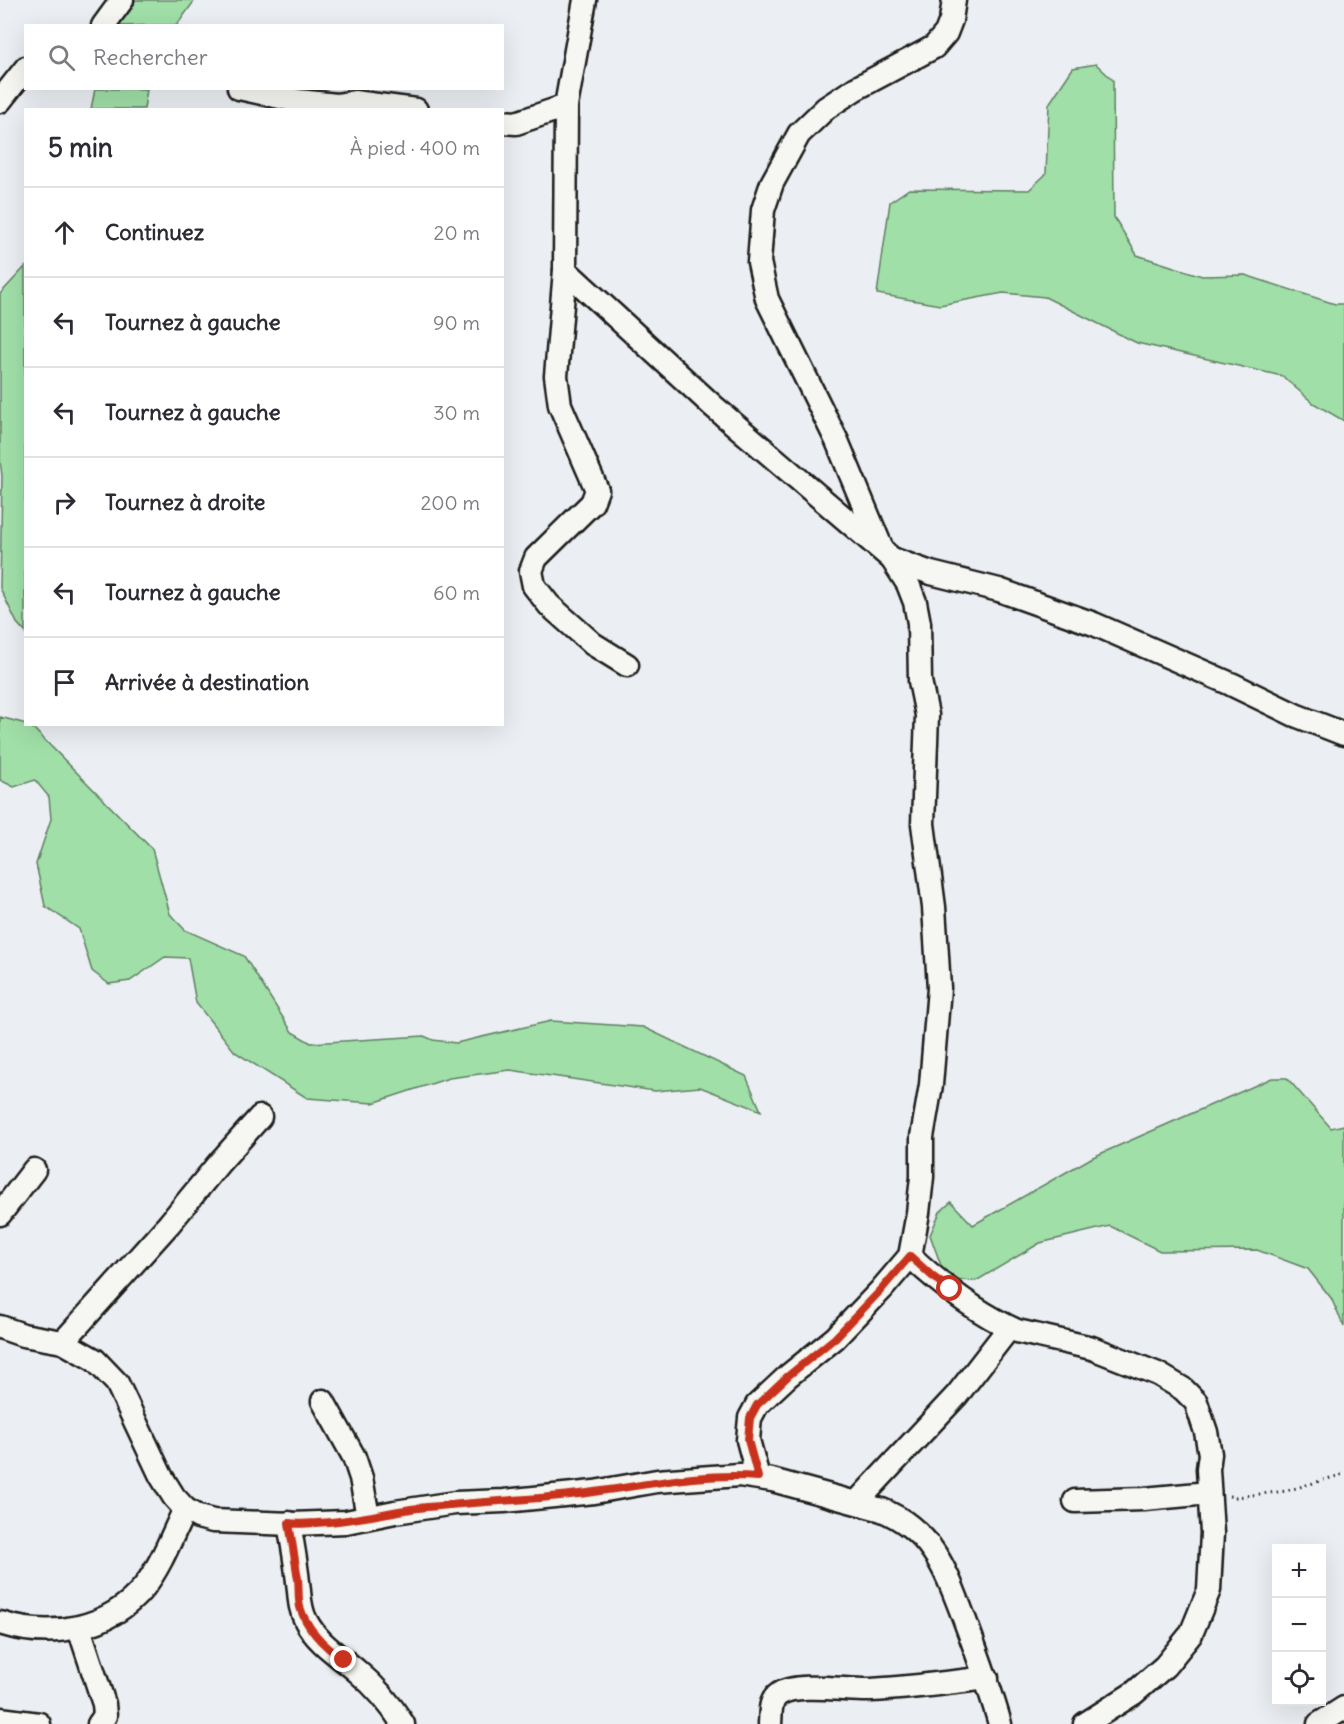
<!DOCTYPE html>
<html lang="fr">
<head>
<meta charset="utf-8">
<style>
	:root { --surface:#fff; --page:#f7f7f7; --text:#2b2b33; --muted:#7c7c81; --line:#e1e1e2 }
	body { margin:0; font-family:Delius,sans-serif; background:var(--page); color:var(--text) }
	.controls { position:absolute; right:18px; bottom:18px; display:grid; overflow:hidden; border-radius:0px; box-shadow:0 6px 24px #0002 }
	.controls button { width:54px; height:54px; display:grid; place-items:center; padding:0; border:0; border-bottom:2px solid var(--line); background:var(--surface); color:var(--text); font:30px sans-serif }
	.stop { position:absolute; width:18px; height:18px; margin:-14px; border:4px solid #c8321e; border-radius:50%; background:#fff }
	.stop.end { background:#c8321e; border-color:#fff; box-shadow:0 2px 6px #0008 }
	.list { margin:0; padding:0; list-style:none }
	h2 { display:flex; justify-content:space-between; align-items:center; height:78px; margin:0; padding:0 24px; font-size:26px }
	h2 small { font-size:20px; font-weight:400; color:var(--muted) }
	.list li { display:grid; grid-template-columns:39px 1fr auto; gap:18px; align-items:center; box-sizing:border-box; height:90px; padding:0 24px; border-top:2px solid var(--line) }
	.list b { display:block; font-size:22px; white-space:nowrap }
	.list em { font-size:20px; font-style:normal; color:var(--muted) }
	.icon { flex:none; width:33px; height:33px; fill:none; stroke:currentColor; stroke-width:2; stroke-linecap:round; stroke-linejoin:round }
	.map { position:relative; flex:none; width:1344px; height:1724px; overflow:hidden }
	.search { position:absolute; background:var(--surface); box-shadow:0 6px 24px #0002; left:24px; top:24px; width:480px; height:66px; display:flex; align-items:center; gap:15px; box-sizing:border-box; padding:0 21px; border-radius:0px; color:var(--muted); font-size:22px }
	.panel { position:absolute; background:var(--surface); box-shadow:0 6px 24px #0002; left:24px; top:108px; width:480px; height:618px; border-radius:0px }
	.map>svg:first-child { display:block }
	.green { fill:#a0dfa8; stroke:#5e7e62; stroke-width:1.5 }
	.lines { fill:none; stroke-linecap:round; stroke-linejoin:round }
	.minor-casing { stroke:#1c1c1c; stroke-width:27 }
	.path { stroke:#1c1c1c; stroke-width:3; stroke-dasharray:1.5 4.5; stroke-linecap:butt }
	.minor { stroke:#f6f6f2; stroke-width:22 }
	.route { stroke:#c8321e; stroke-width:8 }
</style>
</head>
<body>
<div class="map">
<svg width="1344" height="1724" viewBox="0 0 1344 1724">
	<rect width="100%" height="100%" fill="#ebeff3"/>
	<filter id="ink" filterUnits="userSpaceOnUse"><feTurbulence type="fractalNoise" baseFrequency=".0167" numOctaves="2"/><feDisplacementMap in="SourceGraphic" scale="12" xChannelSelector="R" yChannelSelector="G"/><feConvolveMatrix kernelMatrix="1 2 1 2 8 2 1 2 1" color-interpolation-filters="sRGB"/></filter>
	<g filter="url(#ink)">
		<g class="green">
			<path d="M 112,0 L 195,0 L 177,25 L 108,26 Z"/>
			<path d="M 1096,64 L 1113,80 L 1114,217 L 1137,255 L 1202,276 L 1245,275 L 1335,304 L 1344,304 L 1344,421 L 1313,403 L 1282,376 L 1137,343 L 1045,297 L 1003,293 L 940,305 L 877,294 L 890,202 L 909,189 L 1029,190 L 1046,174 L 1049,104 L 1073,68 Z"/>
			<path d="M 95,89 L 147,89 L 144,109 L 91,109 Z"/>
			<path d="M 25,267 L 25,632 L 17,623 L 0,588 L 2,476 L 0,460 L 0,294 Z"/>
			<path d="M 0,717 L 30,725 L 152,849 L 170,914 L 185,930 L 244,956 L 292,1032 L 311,1043 L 424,1036 L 433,1040 L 456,1043 L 551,1021 L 643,1027 L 746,1076 L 761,1111 L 700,1087 L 655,1091 L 510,1070 L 449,1078 L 373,1103 L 307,1098 L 235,1052 L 196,1003 L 188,958 L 165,957 L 130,981 L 109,984 L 92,971 L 79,929 L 45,906 L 36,864 L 51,819 L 49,797 L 35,780 L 14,787 L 0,780 Z"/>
			<path d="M 1272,1078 L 1287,1078 L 1331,1128 L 1344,1125 L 1344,1327 L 1331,1298 L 1308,1269 L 1257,1250 L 1160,1251 L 1110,1226 L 1040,1243 L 976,1281 L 958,1280 L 943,1271 L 930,1235 L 940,1212 L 951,1202 L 973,1225 L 1093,1157 Z"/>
		</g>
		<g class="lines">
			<g class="minor-casing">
				<g id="minor">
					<path d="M 585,0 L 566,106 L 565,270 L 713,406 L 892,559 L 931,573 L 999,590 L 1094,624 L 1231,684 L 1295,715 L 1344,734"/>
					<path d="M 103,26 L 122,0"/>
					<path d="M 239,88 L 298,101 L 337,105 L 354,102 L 416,110"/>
					<path d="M 0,101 L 26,68"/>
					<path d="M 502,122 L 516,123 L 566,106"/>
					<path d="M 565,270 L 556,376 L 560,405 L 597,490 L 592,503 L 536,558 L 531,571 L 534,586 L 549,605 L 593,644 L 627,665"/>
					<path d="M 881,547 L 837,441 L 767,299 L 759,262 L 763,210 L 772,183 L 799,134 L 826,108 L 855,89 L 934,47 L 946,33 L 951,20 L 954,0"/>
					<path d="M 0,1214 L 34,1170"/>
					<path d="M 910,1256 C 942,1286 977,1313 1017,1331 L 1092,1348 L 1158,1374 L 1183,1389 L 1196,1402 L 1206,1432 L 1210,1454 L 1208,1469 L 1212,1533 L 1209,1590 L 1191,1634 L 1165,1666 L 1134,1693 L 1085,1724"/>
					<path d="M 0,1327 L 23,1335 L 63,1342 L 95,1360 L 117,1383 L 161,1476 L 174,1497 L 185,1509 L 198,1517 L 213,1521 L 292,1524 L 346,1522 L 395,1512 L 455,1503 L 504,1501 L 594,1492 L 657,1481 L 739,1475 L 772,1480 L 882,1510 C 902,1518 921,1533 933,1551 C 947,1571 955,1595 964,1618 C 977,1653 990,1688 1000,1724"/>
					<path d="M 63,1342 L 169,1224 L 219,1163 L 260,1117"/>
					<path d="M 323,1401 L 354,1457 L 361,1478 L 368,1517"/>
					<path d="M 758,1477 L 748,1440 L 750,1418 L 757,1405 L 788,1376 L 835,1338 L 881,1290 L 910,1256 L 918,1213 L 922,1177 L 922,1137 L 931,1085 L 939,988 L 934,907 L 923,824 L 927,715 L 920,681 L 919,623 L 915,602 L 908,584 L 892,559"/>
					<path d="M 1075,1501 L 1144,1499 L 1209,1493"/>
					<path d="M 857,1502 L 957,1395 L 1009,1328"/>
					<path d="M 289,1523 C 292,1542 296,1562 298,1582 C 300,1596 299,1608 306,1621 C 318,1644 340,1656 358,1672 C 376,1687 391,1705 403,1724"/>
					<path d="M 0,1623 C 51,1639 109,1630 144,1587 C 162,1564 172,1535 185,1509"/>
					<path d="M 79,1628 L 104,1704 L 105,1716 L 99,1724"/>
					<path d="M 0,1719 L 39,1724"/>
					<path d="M 770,1724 C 771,1713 769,1701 779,1694 C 797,1682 848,1691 871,1690 C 909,1688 948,1683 987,1678"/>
					<path d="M 1319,1724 L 1344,1708"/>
				</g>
			</g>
			<path class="path" d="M 1229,1496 L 1236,1497 L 1286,1491 L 1344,1474"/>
			<use href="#minor" class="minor"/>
		</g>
	</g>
	<g class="lines" filter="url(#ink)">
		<path class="route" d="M 344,1660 C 325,1647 307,1630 300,1607 C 298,1598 299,1588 298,1579 C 295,1560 292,1541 289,1523 C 298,1525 307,1523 316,1523 C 349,1522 379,1514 411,1509 C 472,1501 533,1501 594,1492 C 648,1485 703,1472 758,1477 L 748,1440 L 750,1418 L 757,1405 L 788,1376 L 835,1338 L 881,1290 L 910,1256 L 932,1276 L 950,1289"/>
	</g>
</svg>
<div class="controls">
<button>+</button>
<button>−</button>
<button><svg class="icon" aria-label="locate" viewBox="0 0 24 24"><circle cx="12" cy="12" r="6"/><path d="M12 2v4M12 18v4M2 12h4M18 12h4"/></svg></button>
</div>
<div class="stop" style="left:950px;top:1289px"></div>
<div class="stop end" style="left:344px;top:1660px"></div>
<div class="search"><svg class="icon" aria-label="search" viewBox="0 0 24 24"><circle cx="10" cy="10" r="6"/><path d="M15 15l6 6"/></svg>Rechercher</div>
<section class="panel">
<h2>5 min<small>À pied · 400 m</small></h2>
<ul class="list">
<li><svg class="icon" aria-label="ahead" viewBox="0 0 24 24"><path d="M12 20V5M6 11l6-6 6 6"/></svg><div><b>Continuez</b></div><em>20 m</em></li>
<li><svg class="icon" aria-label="left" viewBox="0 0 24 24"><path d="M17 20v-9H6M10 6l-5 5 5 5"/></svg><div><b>Tournez à gauche</b></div><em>90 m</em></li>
<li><svg class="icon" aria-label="left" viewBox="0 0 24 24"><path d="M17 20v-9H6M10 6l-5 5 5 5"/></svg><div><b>Tournez à gauche</b></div><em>30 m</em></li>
<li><svg class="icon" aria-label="right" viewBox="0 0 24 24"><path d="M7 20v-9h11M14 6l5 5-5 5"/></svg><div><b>Tournez à droite</b></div><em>200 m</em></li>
<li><svg class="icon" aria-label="left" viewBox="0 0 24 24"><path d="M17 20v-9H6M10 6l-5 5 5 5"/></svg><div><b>Tournez à gauche</b></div><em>60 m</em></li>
<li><svg class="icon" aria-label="arrive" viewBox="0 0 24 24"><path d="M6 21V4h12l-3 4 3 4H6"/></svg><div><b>Arrivée à destination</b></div></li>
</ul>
</section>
</div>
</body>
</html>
